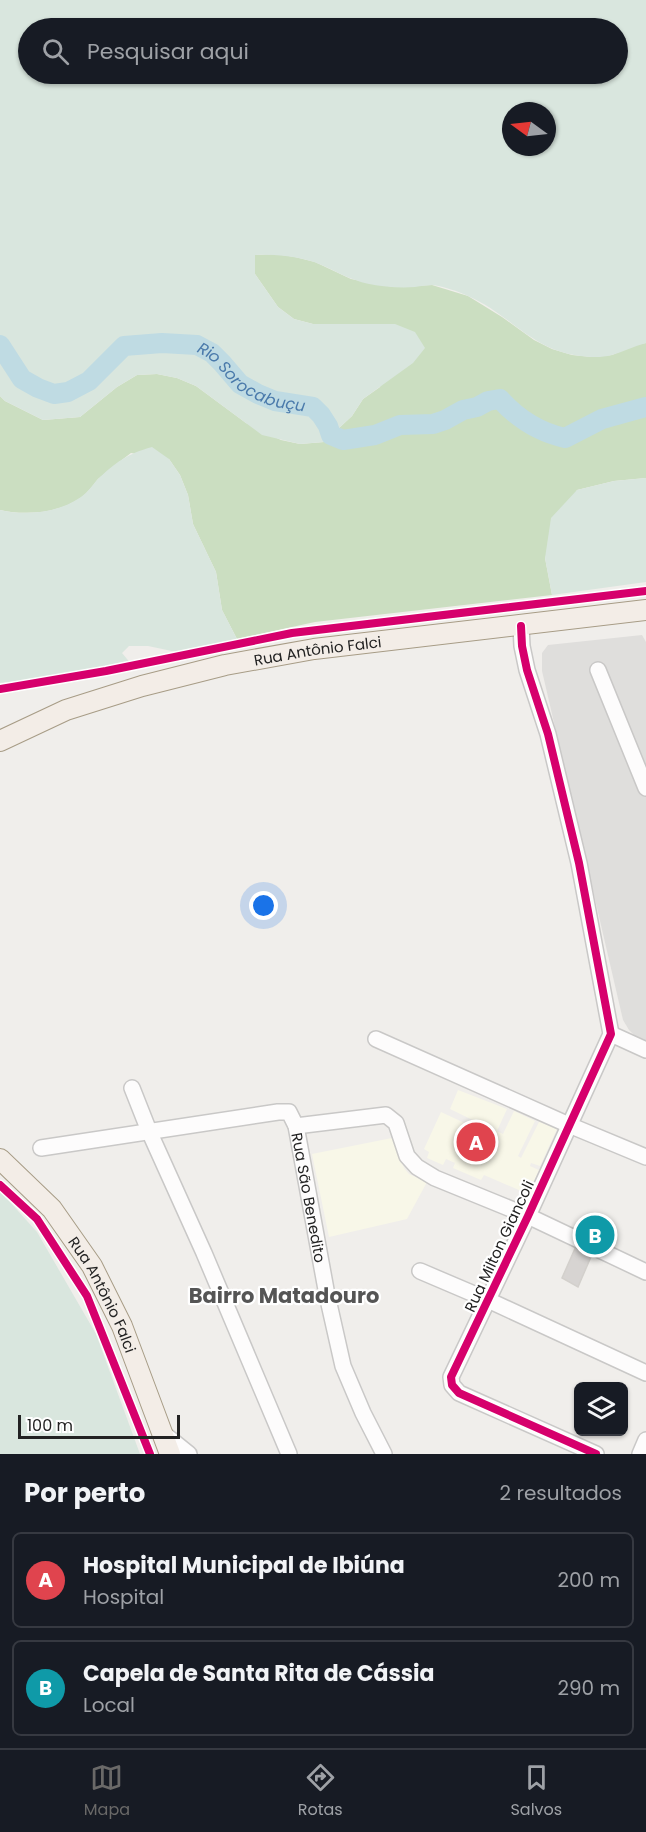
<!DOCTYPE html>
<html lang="pt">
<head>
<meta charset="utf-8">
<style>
	:root { --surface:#171b24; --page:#242831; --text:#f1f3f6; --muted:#9ea1a6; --line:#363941; --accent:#6a6968 }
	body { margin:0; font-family:Poppins,sans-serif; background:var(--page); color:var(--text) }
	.controls { position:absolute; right:18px; bottom:18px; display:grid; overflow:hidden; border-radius:9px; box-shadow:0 2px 4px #0004 }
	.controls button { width:54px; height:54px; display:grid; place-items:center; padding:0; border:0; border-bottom:2px solid var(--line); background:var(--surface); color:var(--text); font:30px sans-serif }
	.compass { position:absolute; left:502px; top:102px; width:54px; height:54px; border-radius:50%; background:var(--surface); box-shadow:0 2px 4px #0004; rotate:285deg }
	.scale { position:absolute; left:18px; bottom:15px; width:162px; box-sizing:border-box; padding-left:6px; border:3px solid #222; border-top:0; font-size:16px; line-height:21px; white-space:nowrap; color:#222; -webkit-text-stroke:4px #fff; paint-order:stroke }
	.you { position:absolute; left:264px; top:906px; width:21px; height:21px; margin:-15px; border:4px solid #fff; border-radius:50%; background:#1a73e8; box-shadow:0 0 0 9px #1a73e833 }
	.badge { display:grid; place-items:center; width:39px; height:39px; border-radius:50%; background:var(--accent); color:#fff; font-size:20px; font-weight:700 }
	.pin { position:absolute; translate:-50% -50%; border:3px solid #fff; box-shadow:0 2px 6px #0006 }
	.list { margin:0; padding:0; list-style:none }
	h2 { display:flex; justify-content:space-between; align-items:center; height:78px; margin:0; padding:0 24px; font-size:26px }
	h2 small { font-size:20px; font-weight:400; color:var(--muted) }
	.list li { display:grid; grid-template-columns:39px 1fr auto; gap:18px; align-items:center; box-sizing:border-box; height:96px; margin:0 12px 12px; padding:0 12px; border:2px solid var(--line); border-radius:9px }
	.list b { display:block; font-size:22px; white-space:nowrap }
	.list p { margin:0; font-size:20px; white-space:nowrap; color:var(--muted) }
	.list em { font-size:20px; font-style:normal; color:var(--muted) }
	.icon { flex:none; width:33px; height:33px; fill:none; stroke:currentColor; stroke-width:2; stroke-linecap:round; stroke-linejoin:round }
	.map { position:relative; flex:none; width:646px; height:1454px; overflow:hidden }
	.search { position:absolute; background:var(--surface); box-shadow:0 2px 4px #0004; left:18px; right:18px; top:18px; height:66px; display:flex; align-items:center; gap:15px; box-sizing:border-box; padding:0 21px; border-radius:33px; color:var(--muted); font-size:22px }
	.sheet { height:294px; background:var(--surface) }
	nav { display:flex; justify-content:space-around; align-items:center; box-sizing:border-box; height:84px; border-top:2px solid var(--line); background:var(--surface); font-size:16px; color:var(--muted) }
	nav a { display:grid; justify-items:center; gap:3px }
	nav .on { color:var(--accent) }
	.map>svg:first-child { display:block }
	.residential { fill:#dfdedc }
	.education { fill:#f8f7e8 }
	.forest { fill:#cbdec1 }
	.wetland { fill:#d9e6de; fill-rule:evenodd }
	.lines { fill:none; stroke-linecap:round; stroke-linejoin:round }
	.river { stroke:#bfdbe3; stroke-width:20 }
	.building { fill:#d7d4d2; stroke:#d3d0cc; stroke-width:1.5 }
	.minor-casing { stroke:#c9c8c7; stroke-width:18 }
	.major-casing { stroke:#a79c86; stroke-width:22 }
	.minor { stroke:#fdfcfc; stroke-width:15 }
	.major { stroke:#f3ede7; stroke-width:20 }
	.cycleway-casing { stroke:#fff; stroke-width:11 }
	.cycleway { stroke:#d6006c; stroke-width:8 }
	.labels { text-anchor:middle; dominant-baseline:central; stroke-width:4.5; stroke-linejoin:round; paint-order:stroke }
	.street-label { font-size:15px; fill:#222; stroke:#fff }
	.water-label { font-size:16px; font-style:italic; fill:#4a7aab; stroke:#fff }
	.district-label { font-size:21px; font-weight:bold; fill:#555; stroke:#fff }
</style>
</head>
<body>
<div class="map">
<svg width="646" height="1454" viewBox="0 0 646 1454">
	<rect width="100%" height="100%" fill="#f0eeeb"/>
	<path class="residential" d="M 642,635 L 646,642 L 646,1043 L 637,1038 L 629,1030 L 623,1020 L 542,671 L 542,653 L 548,645 Z"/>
	<g class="education">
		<path d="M 458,1090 L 507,1109 L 497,1131 L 503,1134 L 514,1111 L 535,1121 L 518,1156 L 521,1158 L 539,1122 L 557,1129 L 540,1166 L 531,1163 L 530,1166 L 539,1170 L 528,1194 L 484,1175 L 481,1180 L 453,1168 L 455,1163 L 446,1159 L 443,1165 L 427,1158 L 429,1152 L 424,1149 L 441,1112 L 486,1133 L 489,1128 L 450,1109 Z"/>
		<path d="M 392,1138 L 404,1168 L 409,1174 L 427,1182 L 407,1219 L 329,1237 L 312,1154 Z"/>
	</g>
	<path class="forest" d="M 275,254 L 295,257 L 315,262 L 351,279 L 393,287 L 432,285 L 468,296 L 502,317 L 534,340 L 552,349 L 572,355 L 592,357 L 612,355 L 635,345 L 646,343 L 646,478 L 614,481 L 577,490 L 545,558 L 552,595 L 315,622 L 237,639 L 222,610 L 216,572 L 193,524 L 188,495 L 180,475 L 169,459 L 131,453 C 120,461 109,470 98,479 C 93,485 88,492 82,497 C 60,513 26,516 0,510 L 0,396 L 5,401 L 43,420 L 80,417 L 117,387 L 137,375 L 157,374 L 177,378 L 196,386 L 246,423 L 281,440 L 300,444 L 324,442 L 352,416 L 363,399 L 380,387 L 395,324 L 313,324 L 294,319 L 278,307 L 255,274 L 255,255 Z"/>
	<g class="wetland">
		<path d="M 0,0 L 646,0 L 646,343 C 634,346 623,352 612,355 C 601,358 590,357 580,356 C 531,350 510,314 468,296 C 458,291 444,287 433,285 C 427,285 421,286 415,287 C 400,288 384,287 369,284 C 349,280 333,269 314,262 C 295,256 275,254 255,255 L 255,274 L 278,307 L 294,319 L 313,324 L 395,324 L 415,332 L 425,348 L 413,363 L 363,399 L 352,416 L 324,442 L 300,444 L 262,435 L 196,386 L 177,378 L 157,374 L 137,375 L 117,387 L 80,417 L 43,420 L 5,401 L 0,396 ZM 618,28 L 618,74 L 28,74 L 28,28 ZM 511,111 L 547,111 L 547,147 L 511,147 Z"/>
		<path d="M 152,447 L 169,459 L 180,475 L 188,495 L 193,524 L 216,572 L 222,610 L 237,639 L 186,654 L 148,646 L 129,646 L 122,653 L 132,665 L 90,673 L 0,683 L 0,510 C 26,516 58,513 81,497 C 87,493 92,486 97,480 C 116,462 127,454 152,447 Z"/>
		<path d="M 646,478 L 646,582 L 552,595 L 545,558 L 551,518 L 577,490 L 614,481 Z"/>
		<path d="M 0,1191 L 37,1232 L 96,1334 L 140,1454 L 0,1454 Z"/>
	</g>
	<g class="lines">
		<path class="river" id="s1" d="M 0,345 L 22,379 L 38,388 L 54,394 L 68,392 L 89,381 L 124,346 L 162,343 L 197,345 L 212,353 L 222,363 L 240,384 L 258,394 L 275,401 L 313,407 L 321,415 L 328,426 L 331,435 L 343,440 L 375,435 L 400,425 L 433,424 L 445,420 L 463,410 L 477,407 L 488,401 L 500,399 C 518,419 538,432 565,438 L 602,419 L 646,407"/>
	</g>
	<path class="building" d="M 577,1244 L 593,1252 L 578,1287 L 562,1278 Z"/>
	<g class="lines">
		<g class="minor-casing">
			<g id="minor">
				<path d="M 521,626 L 522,646 L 527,670 L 548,734 L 579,863 L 611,1034 L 528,1216 L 451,1377 L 452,1385 L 459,1393 L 596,1454"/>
				<path d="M 598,670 L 646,788"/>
				<path d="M 611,1034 L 646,1050"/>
				<path d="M 376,1039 L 569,1125 L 646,1157"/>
				<path d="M 132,1088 L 149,1131 L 204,1253 L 289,1454"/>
				<path d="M 296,1126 L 386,1115 L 396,1123 L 407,1156 L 417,1167 L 435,1178 L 528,1216 L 646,1272"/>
				<path id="s2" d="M 41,1148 L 278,1112 L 289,1112 L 296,1126 L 327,1295 L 343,1366 L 363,1413 L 384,1454"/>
				<path d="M 420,1271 L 488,1300 L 646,1373"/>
				<path d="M 163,1433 L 189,1454"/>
				<path d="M 640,1454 L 646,1440"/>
			</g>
		</g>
		<g class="major-casing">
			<g id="major">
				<path id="s3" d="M 0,741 L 66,710 L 142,686 L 225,665 L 314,649 L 646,610"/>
				<path id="s4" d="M 0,1159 L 52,1209 L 92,1266 L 122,1326 L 170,1454"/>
			</g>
		</g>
		<use href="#minor" class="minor"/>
		<use href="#major" class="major"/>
		<g class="cycleway-casing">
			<g id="cycleway">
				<path d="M 521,626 L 522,646 L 527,670 L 548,734 L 579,863 L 611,1034 L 528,1216 L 451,1377 L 452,1385 L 459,1393 L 596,1454"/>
				<path d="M 0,689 L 106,671 L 292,633 L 646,591"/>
				<path d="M 0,1185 L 37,1219 L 87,1296 L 150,1454"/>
			</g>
		</g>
		<use href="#cycleway" class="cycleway"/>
	</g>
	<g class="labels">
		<g class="street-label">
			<text stroke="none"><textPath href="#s3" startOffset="332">Rua Antônio Falci</textPath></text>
			<text stroke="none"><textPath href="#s2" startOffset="339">Rua São Benedito</textPath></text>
			<text transform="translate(499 1246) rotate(-65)">Rua Milton Giancoli</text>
			<text stroke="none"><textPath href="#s4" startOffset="172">Rua Antônio Falci</textPath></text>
		</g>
		<g class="water-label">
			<text stroke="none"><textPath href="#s1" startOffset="302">Rio Sorocabuçu</textPath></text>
		</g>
		<g class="district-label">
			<text x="284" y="1295">Bairro Matadouro</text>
		</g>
	</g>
</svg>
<div class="controls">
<button><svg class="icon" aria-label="layers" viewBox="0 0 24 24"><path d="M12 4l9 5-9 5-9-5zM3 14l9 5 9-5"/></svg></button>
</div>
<svg class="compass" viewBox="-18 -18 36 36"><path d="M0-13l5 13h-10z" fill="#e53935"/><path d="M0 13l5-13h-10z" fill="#9ea1a6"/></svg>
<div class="scale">100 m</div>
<div class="you"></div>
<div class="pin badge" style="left:476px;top:1142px;background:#e0444e">A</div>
<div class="pin badge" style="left:595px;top:1235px;background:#0f9aa8">B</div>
<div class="search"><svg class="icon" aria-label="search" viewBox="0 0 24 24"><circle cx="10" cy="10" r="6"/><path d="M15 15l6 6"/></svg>Pesquisar aqui</div>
</div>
<section class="sheet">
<h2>Por perto<small>2 resultados</small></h2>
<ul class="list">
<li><span class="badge" style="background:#e0444e">A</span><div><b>Hospital Municipal de Ibiúna</b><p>Hospital</p></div><em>200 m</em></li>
<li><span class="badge" style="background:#0f9aa8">B</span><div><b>Capela de Santa Rita de Cássia</b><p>Local</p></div><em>290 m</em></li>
</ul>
</section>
<nav>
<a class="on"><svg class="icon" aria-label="map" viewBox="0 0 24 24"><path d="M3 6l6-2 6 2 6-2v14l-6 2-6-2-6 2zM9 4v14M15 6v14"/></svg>Mapa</a>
<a><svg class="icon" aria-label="directions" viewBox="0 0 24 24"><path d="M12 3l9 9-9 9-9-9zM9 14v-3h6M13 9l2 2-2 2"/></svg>Rotas</a>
<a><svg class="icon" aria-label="saved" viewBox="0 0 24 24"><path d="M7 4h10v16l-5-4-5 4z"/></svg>Salvos</a>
</nav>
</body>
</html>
